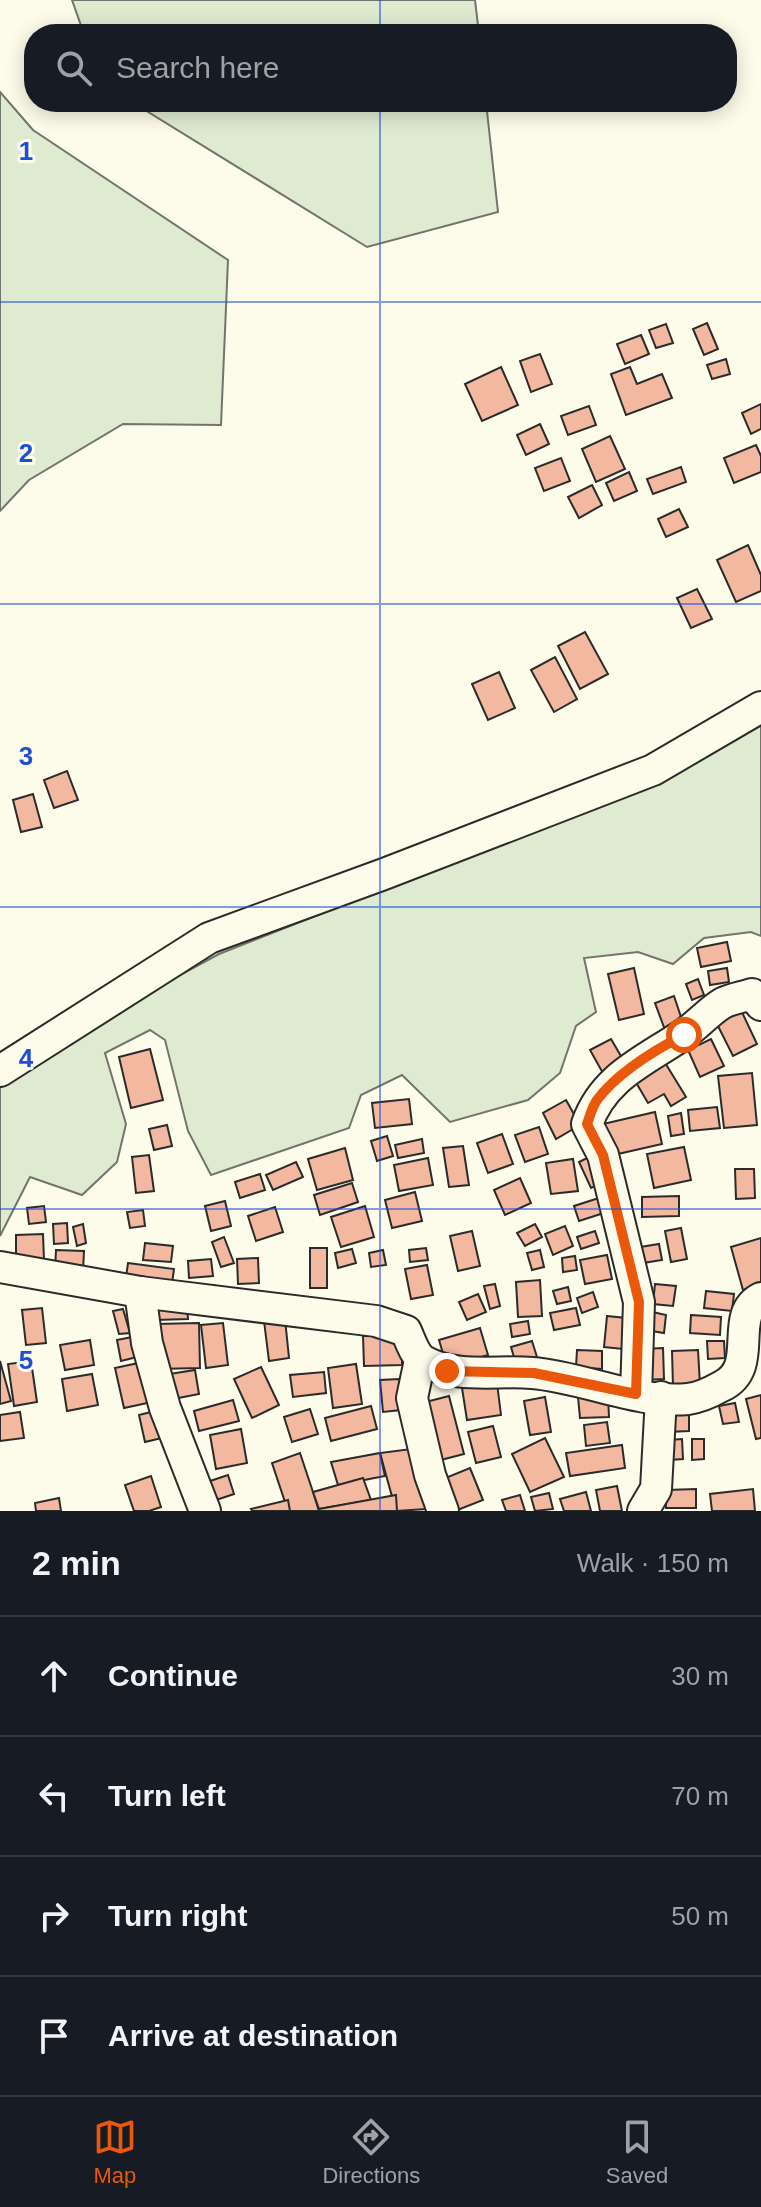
<!DOCTYPE html>
<html lang="en">
<head>
<meta charset="utf-8">
<style>
	:root { --surface:#171b24; --page:#242831; --text:#f1f3f6; --muted:#9ea1a6; --line:#363941; --accent:#ea580c }
	body { margin:0; font-family:Helvetica,sans-serif; background:var(--page); color:var(--text) }
	.stop { position:absolute; width:24px; height:24px; margin:-18px; border:6px solid #ea580c; border-radius:50%; background:#fff }
	.stop.end { background:#ea580c; border-color:#fff; box-shadow:0 2px 8px #0008 }
	.list { margin:0; padding:0; list-style:none }
	h2 { display:flex; justify-content:space-between; align-items:center; height:104px; margin:0; padding:0 32px; font-size:34px }
	h2 small { font-size:26px; font-weight:400; color:var(--muted) }
	.list li { display:grid; grid-template-columns:52px 1fr auto; gap:24px; align-items:center; box-sizing:border-box; height:120px; padding:0 32px; border-top:2px solid var(--line) }
	.list b { display:block; font-size:30px; white-space:nowrap }
	.list em { font-size:26px; font-style:normal; color:var(--muted) }
	.icon { flex:none; width:44px; height:44px; fill:none; stroke:currentColor; stroke-width:2; stroke-linecap:round; stroke-linejoin:round }
	.map { position:relative; flex:none; width:761px; height:1511px; overflow:hidden }
	.search { position:absolute; background:var(--surface); box-shadow:0 4px 20px #0003; left:24px; right:24px; top:24px; height:88px; display:flex; align-items:center; gap:20px; box-sizing:border-box; padding:0 28px; border-radius:32px; color:var(--muted); font-size:30px }
	.sheet { height:584px; background:var(--surface) }
	nav { display:flex; justify-content:space-around; align-items:center; box-sizing:border-box; height:112px; border-top:2px solid var(--line); background:var(--surface); font-size:22px; color:var(--muted) }
	nav a { display:grid; justify-items:center; gap:4px }
	nav .on { color:var(--accent) }
	.map>svg:first-child { display:block }
	.green { fill:#deebd1; stroke:#74746e; stroke-width:2 }
	.building { fill:#f2b8a0; stroke:#2b2b2b; stroke-width:2 }
	.lines { fill:none; stroke-linecap:round; stroke-linejoin:round }
	.minor-casing { stroke:#2b2b2b; stroke-width:34 }
	.minor { stroke:#fdfbea; stroke-width:30 }
	.route { stroke:#ea580c; stroke-width:10 }
	.grid { fill:none; stroke:#1d4ed8; stroke-width:2; stroke-opacity:0.55 }
	.grid-label { font-size:26px; text-anchor:middle; font-weight:bold; fill:#1d4ed8; stroke:#fdfbea; stroke-width:6; stroke-linejoin:round; paint-order:stroke }
</style>
</head>
<body>
<div class="map">
<svg width="761" height="1511" viewBox="0 0 761 1511">
	<rect width="100%" height="100%" fill="#fdfbea"/>
	<g class="green">
		<path d="M 72,0 L 475,0 L 479,34 L 84,34 Z"/>
		<path d="M 0,92 L 33,130 L 228,260 L 221,425 L 123,424 L 29,480 L 0,511 Z"/>
		<path d="M 132,102 L 486,102 L 498,212 L 367,247 Z"/>
		<path d="M 761,724 L 761,936 L 751,932 L 704,938 L 673,964 L 638,952 L 584,958 L 596,1012 L 576,1026 L 560,1073 L 528,1100 L 450,1122 L 402,1075 L 361,1095 L 349,1128 L 211,1175 L 188,1131 L 165,1040 L 150,1030 L 105,1053 L 126,1124 L 117,1162 L 82,1195 L 30,1177 L 0,1236 L 0,1081 L 108,1014 L 219,954 L 663,779 Z"/>
	</g>
	<g class="building">
		<path d="M 707,323 L 718,349 L 704,355 L 693,329 Z"/>
		<path d="M 666,324 L 673,343 L 656,348 L 649,330 Z"/>
		<path d="M 641,335 L 649,354 L 625,364 L 617,344 Z"/>
		<path d="M 540,354 L 552,384 L 531,392 L 520,361 Z"/>
		<path d="M 726,359 L 730,374 L 712,379 L 707,365 Z"/>
		<path d="M 501,367 L 518,405 L 482,421 L 465,384 Z"/>
		<path d="M 630,367 L 637,384 L 662,374 L 672,398 L 626,415 L 611,374 Z"/>
		<path d="M 761,404 L 761,429 L 751,434 L 742,413 Z"/>
		<path d="M 589,406 L 596,425 L 568,435 L 561,416 Z"/>
		<path d="M 540,424 L 549,444 L 526,455 L 517,435 Z"/>
		<path d="M 610,436 L 625,469 L 596,482 L 582,449 Z"/>
		<path d="M 756,445 L 761,456 L 761,472 L 734,483 L 724,458 Z"/>
		<path d="M 561,458 L 570,481 L 544,491 L 535,468 Z"/>
		<path d="M 681,467 L 686,482 L 653,494 L 647,479 Z"/>
		<path d="M 629,472 L 637,491 L 614,501 L 606,483 Z"/>
		<path d="M 592,485 L 602,505 L 579,518 L 568,497 Z"/>
		<path d="M 679,509 L 688,527 L 666,537 L 658,519 Z"/>
		<path d="M 748,545 L 761,575 L 761,591 L 736,602 L 717,560 Z"/>
		<path d="M 697,589 L 712,619 L 691,628 L 677,598 Z"/>
		<path d="M 585,632 L 608,674 L 580,689 L 558,646 Z"/>
		<path d="M 555,657 L 577,699 L 554,712 L 531,670 Z"/>
		<path d="M 499,672 L 515,708 L 488,720 L 472,684 Z"/>
		<path d="M 67,771 L 78,800 L 54,808 L 44,780 Z"/>
		<path d="M 33,794 L 42,827 L 21,832 L 13,800 Z"/>
		<path d="M 727,942 L 731,961 L 701,967 L 697,948 Z"/>
		<path d="M 634,968 L 644,1014 L 619,1020 L 608,974 Z"/>
		<path d="M 727,968 L 729,982 L 710,985 L 708,971 Z"/>
		<path d="M 698,979 L 704,995 L 692,1000 L 686,984 Z"/>
		<path d="M 674,996 L 683,1023 L 665,1030 L 655,1003 Z"/>
		<path d="M 740,1008 L 757,1044 L 733,1056 L 715,1020 Z"/>
		<path d="M 611,1039 L 625,1063 L 604,1075 L 590,1050 Z"/>
		<path d="M 711,1039 L 724,1066 L 700,1077 L 688,1050 Z"/>
		<path d="M 150,1049 L 163,1100 L 131,1108 L 119,1057 Z"/>
		<path d="M 664,1061 L 686,1097 L 671,1106 L 664,1094 L 648,1103 L 634,1079 Z"/>
		<path d="M 752,1073 L 757,1125 L 724,1128 L 718,1076 Z"/>
		<path d="M 409,1099 L 412,1124 L 375,1128 L 372,1103 Z"/>
		<path d="M 566,1100 L 580,1125 L 556,1139 L 543,1113 Z"/>
		<path d="M 717,1107 L 720,1128 L 690,1131 L 688,1110 Z"/>
		<path d="M 655,1112 L 662,1144 L 609,1156 L 603,1124 Z"/>
		<path d="M 681,1113 L 684,1134 L 671,1136 L 668,1116 Z"/>
		<path d="M 167,1125 L 172,1146 L 154,1150 L 149,1129 Z"/>
		<path d="M 539,1127 L 548,1154 L 525,1162 L 515,1135 Z"/>
		<path d="M 502,1134 L 513,1164 L 488,1173 L 477,1143 Z"/>
		<path d="M 387,1136 L 393,1156 L 377,1161 L 371,1141 Z"/>
		<path d="M 422,1139 L 424,1153 L 398,1158 L 395,1145 Z"/>
		<path d="M 463,1146 L 469,1185 L 449,1187 L 443,1148 Z"/>
		<path d="M 684,1147 L 691,1180 L 654,1188 L 647,1154 Z"/>
		<path d="M 345,1148 L 353,1180 L 317,1190 L 308,1159 Z"/>
		<path d="M 149,1155 L 154,1191 L 136,1193 L 132,1157 Z"/>
		<path d="M 593,1155 L 605,1181 L 591,1188 L 579,1162 Z"/>
		<path d="M 428,1158 L 433,1185 L 399,1191 L 394,1165 Z"/>
		<path d="M 573,1159 L 578,1191 L 551,1194 L 546,1163 Z"/>
		<path d="M 296,1162 L 303,1177 L 273,1190 L 266,1175 Z"/>
		<path d="M 735,1169 L 754,1169 L 755,1198 L 736,1199 Z"/>
		<path d="M 260,1174 L 265,1190 L 240,1198 L 235,1182 Z"/>
		<path d="M 520,1178 L 531,1203 L 505,1215 L 494,1190 Z"/>
		<path d="M 352,1183 L 358,1202 L 320,1215 L 314,1195 Z"/>
		<path d="M 415,1192 L 422,1221 L 392,1228 L 385,1200 Z"/>
		<path d="M 605,1196 L 610,1211 L 579,1221 L 574,1206 Z"/>
		<path d="M 679,1196 L 679,1216 L 642,1217 L 642,1197 Z"/>
		<path d="M 225,1201 L 231,1226 L 211,1231 L 205,1206 Z"/>
		<path d="M 44,1206 L 46,1222 L 29,1224 L 27,1208 Z"/>
		<path d="M 365,1206 L 374,1237 L 341,1247 L 331,1217 Z"/>
		<path d="M 275,1207 L 283,1232 L 256,1241 L 248,1216 Z"/>
		<path d="M 143,1210 L 145,1226 L 130,1228 L 127,1212 Z"/>
		<path d="M 67,1223 L 68,1243 L 54,1244 L 53,1224 Z"/>
		<path d="M 83,1224 L 86,1243 L 77,1246 L 73,1227 Z"/>
		<path d="M 535,1224 L 542,1237 L 525,1246 L 517,1233 Z"/>
		<path d="M 565,1226 L 573,1246 L 553,1255 L 545,1234 Z"/>
		<path d="M 681,1228 L 687,1259 L 671,1262 L 665,1231 Z"/>
		<path d="M 472,1231 L 480,1266 L 458,1271 L 450,1236 Z"/>
		<path d="M 595,1231 L 599,1243 L 581,1249 L 577,1237 Z"/>
		<path d="M 43,1234 L 44,1260 L 16,1260 L 16,1235 Z"/>
		<path d="M 224,1237 L 234,1263 L 221,1267 L 212,1242 Z"/>
		<path d="M 761,1238 L 761,1285 L 743,1290 L 731,1247 Z"/>
		<path d="M 145,1243 L 173,1246 L 171,1262 L 143,1260 Z"/>
		<path d="M 659,1244 L 662,1260 L 643,1263 L 640,1247 Z"/>
		<rect x="310" y="1248" width="17" height="40"/>
		<path d="M 426,1248 L 428,1260 L 410,1262 L 409,1250 Z"/>
		<path d="M 352,1249 L 356,1263 L 338,1268 L 335,1253 Z"/>
		<path d="M 56,1250 L 84,1251 L 83,1271 L 55,1270 Z"/>
		<path d="M 383,1250 L 386,1265 L 371,1267 L 369,1253 Z"/>
		<path d="M 540,1250 L 544,1267 L 532,1270 L 527,1253 Z"/>
		<path d="M 607,1255 L 612,1279 L 585,1284 L 580,1260 Z"/>
		<path d="M 575,1256 L 577,1270 L 563,1272 L 562,1258 Z"/>
		<path d="M 258,1258 L 259,1283 L 238,1284 L 237,1259 Z"/>
		<path d="M 211,1259 L 213,1276 L 189,1278 L 188,1261 Z"/>
		<path d="M 128,1263 L 174,1269 L 171,1291 L 125,1284 Z"/>
		<path d="M 427,1265 L 433,1295 L 411,1299 L 405,1269 Z"/>
		<path d="M 540,1280 L 542,1316 L 518,1317 L 516,1282 Z"/>
		<path d="M 495,1284 L 500,1306 L 490,1309 L 484,1286 Z"/>
		<path d="M 655,1284 L 676,1286 L 673,1306 L 653,1304 Z"/>
		<path d="M 568,1287 L 571,1301 L 557,1304 L 553,1291 Z"/>
		<path d="M 706,1291 L 734,1294 L 732,1311 L 704,1308 Z"/>
		<path d="M 593,1292 L 598,1307 L 582,1313 L 577,1298 Z"/>
		<path d="M 478,1294 L 486,1312 L 467,1320 L 459,1302 Z"/>
		<path d="M 155,1306 L 187,1306 L 188,1319 L 155,1320 Z"/>
		<path d="M 42,1308 L 46,1343 L 26,1345 L 22,1310 Z"/>
		<path d="M 576,1308 L 580,1325 L 554,1330 L 550,1313 Z"/>
		<path d="M 123,1309 L 130,1333 L 119,1334 L 113,1311 Z"/>
		<path d="M 648,1311 L 666,1315 L 664,1333 L 645,1330 Z"/>
		<path d="M 691,1315 L 721,1317 L 720,1335 L 690,1333 Z"/>
		<path d="M 607,1316 L 626,1318 L 623,1349 L 604,1347 Z"/>
		<path d="M 285,1319 L 289,1358 L 269,1361 L 264,1321 Z"/>
		<path d="M 528,1321 L 530,1334 L 512,1337 L 510,1324 Z"/>
		<path d="M 199,1323 L 200,1368 L 156,1369 L 155,1324 Z"/>
		<path d="M 223,1323 L 228,1365 L 206,1368 L 201,1325 Z"/>
		<path d="M 480,1328 L 488,1355 L 447,1367 L 439,1340 Z"/>
		<path d="M 137,1336 L 141,1356 L 121,1361 L 117,1340 Z"/>
		<path d="M 363,1336 L 402,1336 L 402,1365 L 364,1366 Z"/>
		<path d="M 90,1340 L 94,1365 L 65,1370 L 60,1345 Z"/>
		<path d="M 532,1341 L 537,1357 L 516,1364 L 511,1347 Z"/>
		<path d="M 707,1341 L 724,1341 L 725,1358 L 708,1359 Z"/>
		<path d="M 663,1348 L 664,1379 L 644,1380 L 643,1349 Z"/>
		<path d="M 577,1350 L 602,1351 L 602,1369 L 576,1367 Z"/>
		<path d="M 698,1350 L 700,1385 L 673,1386 L 672,1351 Z"/>
		<path d="M 0,1361 L 11,1401 L 0,1404 Z"/>
		<path d="M 31,1361 L 37,1402 L 14,1406 L 8,1364 Z"/>
		<path d="M 143,1362 L 152,1402 L 124,1408 L 115,1368 Z"/>
		<path d="M 356,1364 L 362,1404 L 333,1408 L 328,1368 Z"/>
		<path d="M 261,1367 L 279,1405 L 252,1418 L 234,1379 Z"/>
		<path d="M 195,1370 L 199,1394 L 168,1400 L 163,1375 Z"/>
		<path d="M 324,1372 L 326,1393 L 293,1397 L 290,1375 Z"/>
		<path d="M 92,1374 L 98,1405 L 67,1411 L 62,1379 Z"/>
		<path d="M 399,1379 L 401,1410 L 383,1412 L 380,1380 Z"/>
		<path d="M 497,1383 L 501,1415 L 467,1420 L 462,1388 Z"/>
		<path d="M 761,1395 L 761,1438 L 756,1439 L 746,1399 Z"/>
		<path d="M 449,1396 L 464,1454 L 433,1462 L 418,1404 Z"/>
		<path d="M 608,1396 L 609,1417 L 580,1418 L 578,1397 Z"/>
		<path d="M 545,1397 L 551,1432 L 530,1435 L 524,1401 Z"/>
		<path d="M 233,1400 L 239,1421 L 199,1431 L 194,1411 Z"/>
		<path d="M 735,1403 L 739,1422 L 723,1424 L 719,1406 Z"/>
		<path d="M 371,1406 L 377,1429 L 331,1441 L 325,1418 Z"/>
		<path d="M 310,1409 L 318,1434 L 292,1442 L 284,1417 Z"/>
		<path d="M 689,1409 L 689,1431 L 667,1432 L 666,1410 Z"/>
		<path d="M 159,1410 L 166,1437 L 145,1442 L 139,1415 Z"/>
		<path d="M 20,1412 L 24,1438 L 0,1441 L 0,1415 Z"/>
		<path d="M 607,1422 L 610,1443 L 586,1446 L 584,1425 Z"/>
		<path d="M 493,1426 L 501,1457 L 476,1463 L 468,1432 Z"/>
		<path d="M 241,1429 L 247,1463 L 216,1469 L 210,1435 Z"/>
		<path d="M 545,1438 L 564,1477 L 530,1492 L 512,1454 Z"/>
		<path d="M 682,1439 L 683,1459 L 670,1460 L 669,1440 Z"/>
		<path d="M 692,1439 L 704,1439 L 704,1459 L 692,1460 Z"/>
		<path d="M 622,1445 L 625,1468 L 570,1476 L 566,1453 Z"/>
		<path d="M 411,1449 L 426,1509 L 396,1511 L 380,1453 Z"/>
		<path d="M 300,1453 L 313,1492 L 319,1511 L 288,1511 L 272,1463 Z"/>
		<path d="M 380,1453 L 385,1476 L 338,1485 L 331,1462 Z"/>
		<path d="M 470,1468 L 483,1500 L 455,1511 L 443,1479 Z"/>
		<path d="M 228,1475 L 234,1494 L 210,1502 L 204,1483 Z"/>
		<path d="M 151,1476 L 161,1507 L 149,1511 L 134,1511 L 125,1485 Z"/>
		<path d="M 363,1478 L 371,1500 L 319,1509 L 313,1492 Z"/>
		<path d="M 617,1486 L 622,1511 L 600,1511 L 596,1490 Z"/>
		<path d="M 696,1489 L 696,1508 L 666,1508 L 666,1490 Z"/>
		<path d="M 753,1489 L 755,1511 L 712,1511 L 710,1494 Z"/>
		<path d="M 586,1492 L 591,1511 L 564,1511 L 560,1499 Z"/>
		<path d="M 549,1493 L 553,1509 L 535,1511 L 531,1497 Z"/>
		<path d="M 396,1495 L 397,1511 L 320,1511 L 319,1509 Z"/>
		<path d="M 520,1495 L 525,1511 L 506,1511 L 502,1500 Z"/>
		<path d="M 59,1498 L 61,1511 L 36,1511 L 35,1503 Z"/>
		<path d="M 288,1500 L 290,1511 L 252,1511 L 251,1509 Z"/>
	</g>
	<g class="lines">
		<g class="minor-casing">
			<g id="minor">
				<path d="M 0,1071 L 209,938 L 384,874 L 653,770 L 761,707"/>
				<path d="M 0,1267 L 140,1292 L 376,1321 L 406,1331 C 410,1340 415,1356 424,1361 C 456,1379 497,1370 532,1373 C 584,1377 636,1404 688,1399 C 698,1398 713,1391 722,1386 C 761,1367 727,1315 761,1298"/>
				<path d="M 140,1292 L 147,1343 L 165,1408 L 205,1511"/>
				<path d="M 420,1360 L 412,1398 L 430,1475 L 443,1511"/>
				<path d="M 636,1394 L 639,1302 L 603,1155 L 587,1124 C 604,1076 645,1061 684,1034 C 698,1025 709,1011 723,1003 C 731,999 743,997 752,994 L 761,1005"/>
				<path d="M 643,1511 L 656,1489 L 661,1397"/>
			</g>
		</g>
		<use href="#minor" class="minor"/>
	</g>
	<g class="lines">
		<path class="route" d="M 447,1371 L 534,1373 L 636,1394 L 639,1302 L 603,1155 L 587,1124 C 590,1116 592,1107 597,1100 C 618,1072 653,1051 684,1035"/>
	</g>
	<path class="grid" d="M 380,0 L 380,34M 380,102 L 380,1511M 0,302 L 761,302M 0,604 L 761,604M 0,907 L 761,907M 0,1209 L 761,1209"/>
	<g class="grid-label">
		<text x="26" y="160">1</text>
		<text x="26" y="462">2</text>
		<text x="26" y="765">3</text>
		<text x="26" y="1067">4</text>
		<text x="26" y="1369">5</text>
	</g>
</svg>
<div class="stop" style="left:684px;top:1035px"></div>
<div class="stop end" style="left:447px;top:1371px"></div>
<div class="search"><svg class="icon" aria-label="search" viewBox="0 0 24 24"><circle cx="10" cy="10" r="6"/><path d="M15 15l6 6"/></svg>Search here</div>
</div>
<section class="sheet">
<h2>2 min<small>Walk · 150 m</small></h2>
<ul class="list">
<li><svg class="icon" aria-label="ahead" viewBox="0 0 24 24"><path d="M12 20V5M6 11l6-6 6 6"/></svg><div><b>Continue</b></div><em>30 m</em></li>
<li><svg class="icon" aria-label="left" viewBox="0 0 24 24"><path d="M17 20v-9H6M10 6l-5 5 5 5"/></svg><div><b>Turn left</b></div><em>70 m</em></li>
<li><svg class="icon" aria-label="right" viewBox="0 0 24 24"><path d="M7 20v-9h11M14 6l5 5-5 5"/></svg><div><b>Turn right</b></div><em>50 m</em></li>
<li><svg class="icon" aria-label="arrive" viewBox="0 0 24 24"><path d="M6 21V4h12l-3 4 3 4H6"/></svg><div><b>Arrive at destination</b></div></li>
</ul>
</section>
<nav>
<a class="on"><svg class="icon" aria-label="map" viewBox="0 0 24 24"><path d="M3 6l6-2 6 2 6-2v14l-6 2-6-2-6 2zM9 4v14M15 6v14"/></svg>Map</a>
<a><svg class="icon" aria-label="directions" viewBox="0 0 24 24"><path d="M12 3l9 9-9 9-9-9zM9 14v-3h6M13 9l2 2-2 2"/></svg>Directions</a>
<a><svg class="icon" aria-label="saved" viewBox="0 0 24 24"><path d="M7 4h10v16l-5-4-5 4z"/></svg>Saved</a>
</nav>
</body>
</html>
